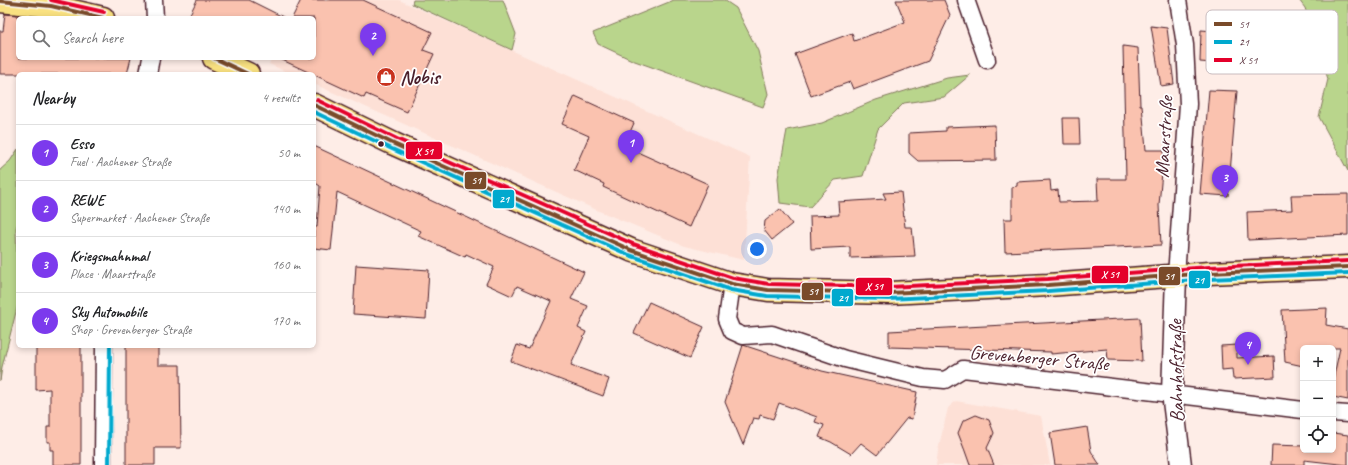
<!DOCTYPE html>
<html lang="en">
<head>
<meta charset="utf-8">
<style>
	:root { --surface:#fff; --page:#f6f6f6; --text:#202124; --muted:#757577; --line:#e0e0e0; --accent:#7c3aed }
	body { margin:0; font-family:Caveat,sans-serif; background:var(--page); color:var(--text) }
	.controls { position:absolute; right:12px; bottom:12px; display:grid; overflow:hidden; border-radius:6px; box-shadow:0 2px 6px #0003 }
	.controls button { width:36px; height:36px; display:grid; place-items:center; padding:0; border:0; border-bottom:1px solid var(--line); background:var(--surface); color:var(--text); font:20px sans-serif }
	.you { position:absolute; left:757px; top:249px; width:14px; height:14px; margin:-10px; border:3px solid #fff; border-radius:50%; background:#1a73e8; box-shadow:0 0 0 6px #1a73e833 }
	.badge { display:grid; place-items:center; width:26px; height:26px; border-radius:50%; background:var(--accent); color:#fff; font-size:13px; font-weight:700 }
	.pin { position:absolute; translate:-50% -33px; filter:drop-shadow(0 1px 2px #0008) }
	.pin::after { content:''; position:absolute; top:21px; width:14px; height:12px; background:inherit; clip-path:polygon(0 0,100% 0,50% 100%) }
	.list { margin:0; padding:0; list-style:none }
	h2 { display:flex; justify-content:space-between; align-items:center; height:52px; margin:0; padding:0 16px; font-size:17px }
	h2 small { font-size:13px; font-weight:400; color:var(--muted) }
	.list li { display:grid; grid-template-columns:26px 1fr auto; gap:12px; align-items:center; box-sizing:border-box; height:56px; padding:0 16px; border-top:1px solid var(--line) }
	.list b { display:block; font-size:15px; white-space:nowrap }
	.list p { margin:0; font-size:13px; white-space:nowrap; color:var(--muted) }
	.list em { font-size:13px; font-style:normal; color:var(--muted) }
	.icon { flex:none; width:22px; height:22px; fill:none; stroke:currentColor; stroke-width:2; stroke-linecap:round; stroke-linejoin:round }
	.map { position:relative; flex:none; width:1348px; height:465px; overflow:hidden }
	.search { position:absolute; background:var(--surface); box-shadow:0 2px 6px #0003; left:16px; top:16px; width:300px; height:44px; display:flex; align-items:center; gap:10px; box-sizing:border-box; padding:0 14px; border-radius:6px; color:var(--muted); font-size:15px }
	.panel { position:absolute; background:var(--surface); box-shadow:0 2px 6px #0003; left:16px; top:72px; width:300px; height:276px; border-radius:6px }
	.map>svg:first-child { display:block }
	.built { fill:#fde0d6 }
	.green { fill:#b9d58c; stroke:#827a5c }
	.building { fill:#fac2af; stroke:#4a1f2b }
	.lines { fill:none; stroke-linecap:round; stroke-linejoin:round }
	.minor-casing { stroke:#4a1f2b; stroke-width:19 }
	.tertiary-casing { stroke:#4a1f2b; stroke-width:23 }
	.primary-casing { stroke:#4a1f2b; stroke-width:25 }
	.minor { stroke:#fff; stroke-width:16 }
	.tertiary { stroke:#fff; stroke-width:20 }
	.primary { stroke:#f9e181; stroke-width:22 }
	.bus-1-casing { stroke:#fff; stroke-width:7 }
	.bus-2-casing { stroke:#fff; stroke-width:7 }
	.bus-3-casing { stroke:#fff; stroke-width:7 }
	.bus-1 { stroke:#7a4b2a; stroke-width:4 }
	.bus-2 { stroke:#00a9ce; stroke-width:4 }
	.bus-3 { stroke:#e4002b; stroke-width:4 }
	.bus-dot { fill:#4a1f2b; stroke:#fff; stroke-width:1.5 }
	.labels { text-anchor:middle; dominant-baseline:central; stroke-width:3.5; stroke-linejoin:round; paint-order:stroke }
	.poi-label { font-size:20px; font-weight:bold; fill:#4a1f2b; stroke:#fff; text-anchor:start }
	.street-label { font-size:20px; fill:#4a1f2b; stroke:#fff }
	.key { fill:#fff; stroke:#c9bcbf; stroke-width:1 }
	.key-label { font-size:11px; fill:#4a1f2b }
	.line-badge { stroke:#fff; stroke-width:1.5 }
	.badge-label { font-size:11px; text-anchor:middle; font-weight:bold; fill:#fff }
</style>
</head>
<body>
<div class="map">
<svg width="1348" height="465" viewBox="0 0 1348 465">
	<rect width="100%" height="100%" fill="#feede7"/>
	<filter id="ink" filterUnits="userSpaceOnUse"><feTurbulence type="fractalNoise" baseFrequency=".025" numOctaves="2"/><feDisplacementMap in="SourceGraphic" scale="8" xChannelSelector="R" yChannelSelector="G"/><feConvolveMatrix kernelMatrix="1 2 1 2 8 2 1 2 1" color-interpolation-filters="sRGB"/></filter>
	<g filter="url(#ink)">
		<g class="built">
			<path d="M 301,0 L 399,0 L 750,157 L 744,260 L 684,246 L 599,211 L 314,84 L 314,74 L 291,74 L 269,64 L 272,58 L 314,58 L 314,18 Z"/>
			<path d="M 956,401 L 1041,416 L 1050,465 L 936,465 L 938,450 L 948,408 Z"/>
		</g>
		<g class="green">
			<path d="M 413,0 L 503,0 L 516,34 L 512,50 L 412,4 Z"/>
			<path d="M 674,0 L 724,0 L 736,8 L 758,51 L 768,94 L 763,107 L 632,60 L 598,44 L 593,33 Z"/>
			<path d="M 1299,0 L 1348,0 L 1348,171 L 1319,117 L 1328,79 L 1305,8 Z"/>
			<path d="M 970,75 L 944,97 L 904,103 L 878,129 L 863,176 L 835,180 L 810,207 L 780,203 L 778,178 L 787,130 L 822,123 L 876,100 L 947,78 Z"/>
			<path d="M 18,149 L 18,222 L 16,228 L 18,304 L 2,367 L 0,381 L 0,170 L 10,161 Z"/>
		</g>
		<g class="building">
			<path d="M 197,0 L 249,0 L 285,18 L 188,18 Z"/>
			<path d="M 301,0 L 363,0 L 432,32 L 423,50 L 434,54 L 407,112 L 366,94 L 364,98 L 278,58 L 314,58 L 314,18 L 292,18 Z"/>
			<path d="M 896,0 L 944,0 L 950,15 L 928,61 L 853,89 L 850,82 L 811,96 L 795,54 L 852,33 L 854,41 L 905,22 Z"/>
			<path d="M 5,14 L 18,15 L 18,58 L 131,58 L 127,74 L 0,74 L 0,31 L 3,31 Z"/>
			<path d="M 1151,26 L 1167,28 L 1174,84 L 1161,86 Z"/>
			<path d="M 1201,30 L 1227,32 L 1225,64 L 1200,62 Z"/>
			<path d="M 1123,46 L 1138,48 L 1140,105 L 1142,105 L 1146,150 L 1164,150 L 1159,205 L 1161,245 L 1005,252 L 1004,219 L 1012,219 L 1012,187 L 1017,186 L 1017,182 L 1050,180 L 1051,191 L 1058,190 L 1059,202 L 1098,201 L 1097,179 L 1126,179 Z"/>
			<path d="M 1209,90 L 1237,91 L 1228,196 L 1200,194 Z"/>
			<path d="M 575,96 L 634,123 L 624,146 L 708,184 L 689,227 L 603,187 L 604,184 L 574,170 L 589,136 L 562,124 Z"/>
			<path d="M 1063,118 L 1079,118 L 1080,144 L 1064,144 Z"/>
			<path d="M 995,125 L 996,160 L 918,161 L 909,153 L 909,133 L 946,131 L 946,127 Z"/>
			<path d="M 314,146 L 584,272 L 571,299 L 588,306 L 578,328 L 586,332 L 571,365 L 609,379 L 603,396 L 511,361 L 517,345 L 529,349 L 551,301 L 517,286 L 512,296 L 486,284 L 494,267 L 466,254 L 465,257 L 418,236 L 421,231 L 337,192 L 331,250 L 314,248 L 314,227 L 317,227 L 320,186 L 314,182 Z"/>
			<path d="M 901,192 L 905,227 L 912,227 L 915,256 L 850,258 L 850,247 L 811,249 L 810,216 L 839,215 L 838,202 L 886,199 L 883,193 Z"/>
			<path d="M 1348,194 L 1348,235 L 1248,240 L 1247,212 L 1292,210 L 1291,195 Z"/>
			<path d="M 780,209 L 792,224 L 772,240 L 764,230 L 765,221 Z"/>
			<path d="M 356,265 L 429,270 L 426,319 L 353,314 Z"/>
			<path d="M 649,302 L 704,327 L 690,358 L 634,333 Z"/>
			<path d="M 1327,308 L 1326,325 L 1348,329 L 1348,400 L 1333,397 L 1333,380 L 1340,348 L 1303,348 L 1303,366 L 1285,362 L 1282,310 Z"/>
			<path d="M 1140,318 L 1142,361 L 1108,360 L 1107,349 L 1051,354 L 1051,352 L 889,347 L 889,331 Z"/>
			<path d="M 743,345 L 822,371 L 917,392 L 912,419 L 907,418 L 877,455 L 861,443 L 851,454 L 831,442 L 819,437 L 824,425 L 815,422 L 817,417 L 779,403 L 773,419 L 760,415 L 759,419 L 753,418 L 743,445 L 725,402 Z"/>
			<path d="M 1237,345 L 1237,358 L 1274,356 L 1275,377 L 1233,379 L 1232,369 L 1222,370 L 1221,346 Z"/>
			<path d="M 36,346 L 81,346 L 81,465 L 53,465 L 53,450 L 50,450 L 50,442 L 47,442 L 47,427 L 50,427 L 50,389 L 36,390 Z"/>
			<path d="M 126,346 L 158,346 L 158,365 L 180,365 L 181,448 L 155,448 L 155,465 L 126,465 Z"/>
			<path d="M 976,415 L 989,420 L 994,433 L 987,448 L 994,465 L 970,465 L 965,451 L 958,433 L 963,421 Z"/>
			<path d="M 1087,427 L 1091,451 L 1100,465 L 1055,465 L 1050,433 Z"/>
			<path d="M 1333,433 L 1348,435 L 1348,465 L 1304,460 L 1304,465 L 1271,465 L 1272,445 L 1303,446 L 1303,450 L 1333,450 Z"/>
		</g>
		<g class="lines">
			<g class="minor-casing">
				<g id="minor">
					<path d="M 154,0 L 155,18"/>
					<path d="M 966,0 L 987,60"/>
					<path d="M 148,74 L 151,58"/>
					<path d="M 1176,276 L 1188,104 L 1185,45 L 1178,0"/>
					<path d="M 732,284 L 727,319 L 732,331 L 743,336 L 772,334 L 845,359 L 923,378 L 945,380 L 963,369 L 1303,410"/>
					<path d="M 1333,413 L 1348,414"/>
					<path d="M 103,465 L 104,346"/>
				</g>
			</g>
			<g class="tertiary-casing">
				<path id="tertiary" d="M 1176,276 L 1172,393 L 1181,465"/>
			</g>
			<g class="primary-casing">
				<g id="primary">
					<path d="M 0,1 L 51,6 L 103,18"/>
					<path d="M 214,58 L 248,74"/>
					<path d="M 314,105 L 394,144 L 631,250 L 732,284 L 768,290 L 889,293 L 1048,285 L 1209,273 L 1348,267"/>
				</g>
			</g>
			<use href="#minor" class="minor"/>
			<use href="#tertiary" class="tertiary"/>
			<use href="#primary" class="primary"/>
			<g class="bus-1-casing">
				<g id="bus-1">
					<path d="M 0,1 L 51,6 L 103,18"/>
					<path d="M 214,58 L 248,74"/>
					<path d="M 314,105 L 394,144 L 631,250 L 732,284 L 768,290 L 889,293 L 1048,285 L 1209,273 L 1348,267"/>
				</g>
			</g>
			<g class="bus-2-casing">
				<g id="bus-2">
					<path d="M 314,112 L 392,149 L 629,255 L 731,290 L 767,296 L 889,299 L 1048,291 L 1209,279 L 1348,273"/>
					<path d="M 109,465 L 110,346"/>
				</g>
			</g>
			<g class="bus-3-casing">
				<g id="bus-3">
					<path d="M 51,0 L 104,12"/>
					<path d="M 317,100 L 397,139 L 633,244 L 733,278 L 769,284 L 889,287 L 1048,279 L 1209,267 L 1348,261"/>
				</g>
			</g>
			<use href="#bus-1" class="bus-1"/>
			<use href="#bus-2" class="bus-2"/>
			<use href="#bus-3" class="bus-3"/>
		</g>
	</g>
	<defs>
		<g id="shop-disc" transform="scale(1)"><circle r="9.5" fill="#c8321e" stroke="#fff"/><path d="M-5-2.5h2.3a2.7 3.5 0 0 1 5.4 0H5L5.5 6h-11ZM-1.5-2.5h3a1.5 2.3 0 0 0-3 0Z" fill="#fff"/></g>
	</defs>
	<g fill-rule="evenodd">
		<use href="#shop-disc" x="386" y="77"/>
	</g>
	<circle class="bus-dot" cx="381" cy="144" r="3.5"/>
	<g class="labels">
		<g class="poi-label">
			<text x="400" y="77">Nobis</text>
		</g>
		<g class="street-label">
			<text transform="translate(1164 137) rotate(-87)">Maarstraße</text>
			<text transform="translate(1039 358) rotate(5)">Grevenberger Straße</text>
			<text transform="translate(1176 371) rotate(-91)">Bahnhofstraße</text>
		</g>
	</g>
	<rect x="1206" y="10" width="132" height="64" rx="6" class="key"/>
	<rect x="1214" y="22" width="18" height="4" fill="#7a4b2a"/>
	<rect x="1214" y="40" width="18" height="4" fill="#00a9ce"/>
	<rect x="1214" y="58" width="18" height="4" fill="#e4002b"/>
	<g class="key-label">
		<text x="1239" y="28">51</text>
		<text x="1239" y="46">21</text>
		<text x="1239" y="64">X 51</text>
	</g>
	<g class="line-badge">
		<rect x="405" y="141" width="38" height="19" rx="4" fill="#e4002b"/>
		<rect x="464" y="171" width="23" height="19" rx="4" fill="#7a4b2a"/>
		<rect x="492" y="189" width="23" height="20" rx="4" fill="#00a9ce"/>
		<rect x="1091" y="265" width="38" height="19" rx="4" fill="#e4002b"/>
		<rect x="1158" y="266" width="23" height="20" rx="4" fill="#7a4b2a"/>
		<rect x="1188" y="270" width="23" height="19" rx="4" fill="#00a9ce"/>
		<rect x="855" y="277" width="38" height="19" rx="4" fill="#e4002b"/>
		<rect x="801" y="282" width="23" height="19" rx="4" fill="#7a4b2a"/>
		<rect x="831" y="288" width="23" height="19" rx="4" fill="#00a9ce"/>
	</g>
	<g class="badge-label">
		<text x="424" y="155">X 51</text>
		<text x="476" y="184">51</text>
		<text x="504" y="203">21</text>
		<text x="1110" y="278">X 51</text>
		<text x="1169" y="280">51</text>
		<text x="1199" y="284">21</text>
		<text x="874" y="290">X 51</text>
		<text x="813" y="295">51</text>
		<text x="843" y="302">21</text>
	</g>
</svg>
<div class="controls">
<button>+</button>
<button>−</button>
<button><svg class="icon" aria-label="locate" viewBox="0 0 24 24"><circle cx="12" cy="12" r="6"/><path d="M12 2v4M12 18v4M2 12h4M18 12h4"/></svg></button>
</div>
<div class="you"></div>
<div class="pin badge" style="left:631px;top:163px">1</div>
<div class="pin badge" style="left:373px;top:56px">2</div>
<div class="pin badge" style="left:1225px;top:198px">3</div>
<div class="pin badge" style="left:1248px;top:365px">4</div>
<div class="search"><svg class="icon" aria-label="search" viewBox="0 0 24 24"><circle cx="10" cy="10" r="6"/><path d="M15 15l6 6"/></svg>Search here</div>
<section class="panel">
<h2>Nearby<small>4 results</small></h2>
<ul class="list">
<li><span class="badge">1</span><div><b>Esso</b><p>Fuel · Aachener Straße</p></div><em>50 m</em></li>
<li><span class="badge">2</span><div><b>REWE</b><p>Supermarket · Aachener Straße</p></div><em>140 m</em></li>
<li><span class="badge">3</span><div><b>Kriegsmahnmal</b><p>Place · Maarstraße</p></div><em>160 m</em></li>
<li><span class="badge">4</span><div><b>Sky Automobile</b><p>Shop · Grevenberger Straße</p></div><em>170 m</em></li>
</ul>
</section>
</div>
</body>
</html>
